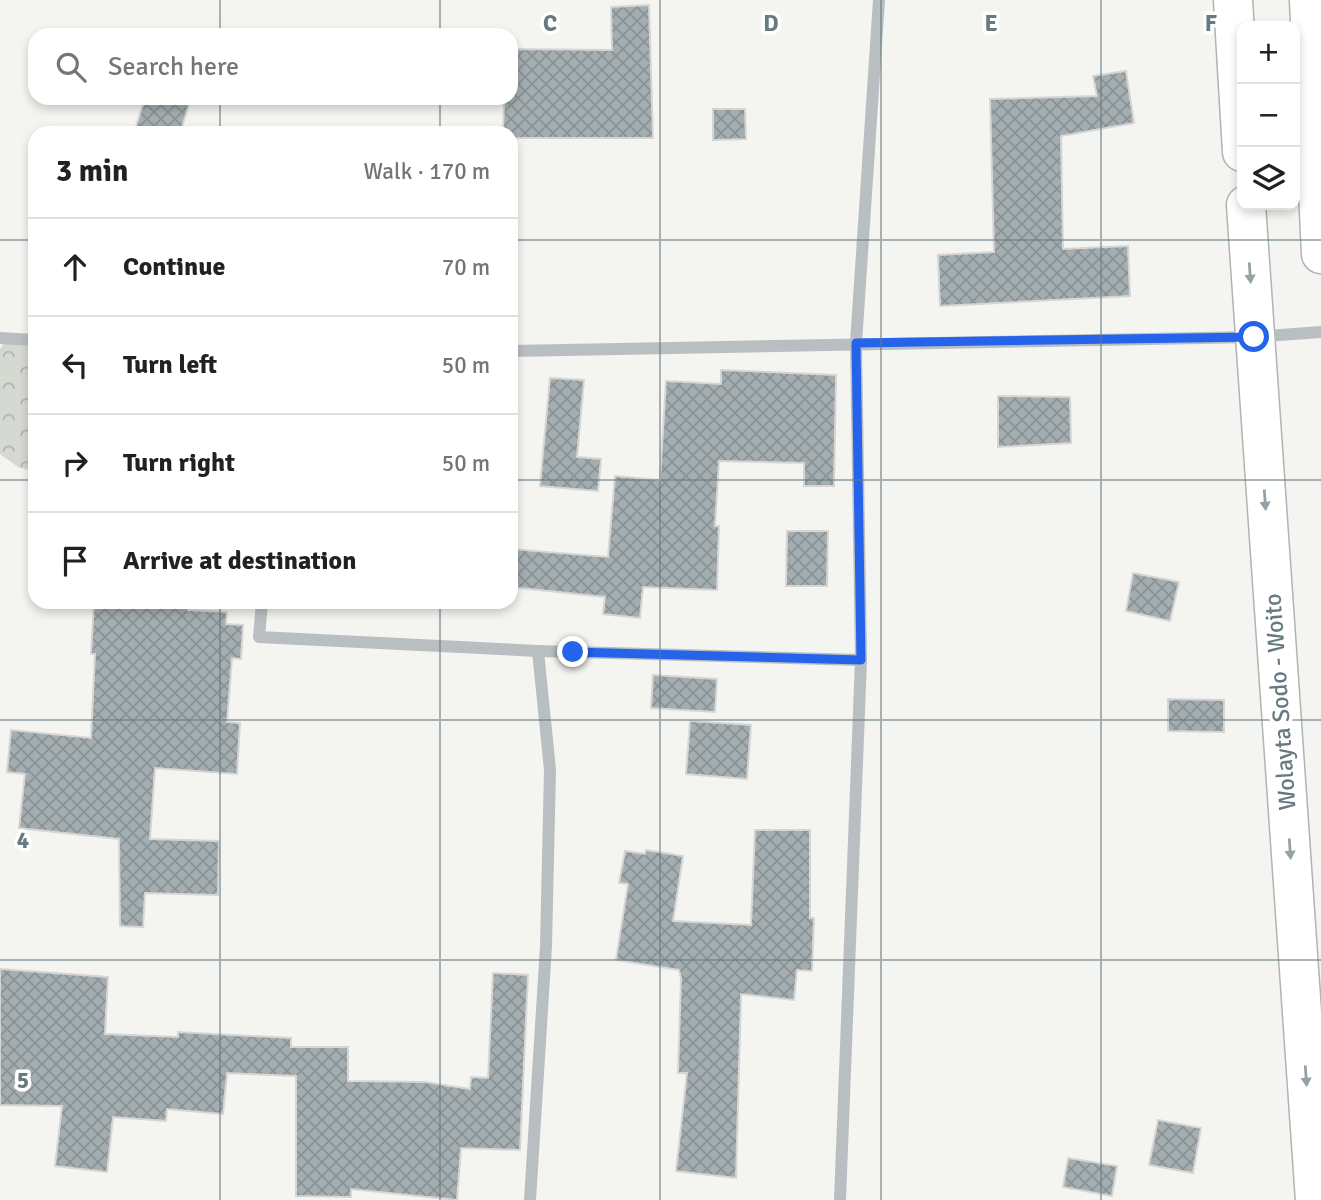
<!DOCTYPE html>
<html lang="en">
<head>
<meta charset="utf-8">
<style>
	:root { --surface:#fff; --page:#f2f2f2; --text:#202124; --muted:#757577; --line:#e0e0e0 }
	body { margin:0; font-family:Signika,sans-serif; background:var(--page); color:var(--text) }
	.controls { position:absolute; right:21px; top:21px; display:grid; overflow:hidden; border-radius:14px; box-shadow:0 4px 10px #0003 }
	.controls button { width:63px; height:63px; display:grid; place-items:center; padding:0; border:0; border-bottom:2px solid var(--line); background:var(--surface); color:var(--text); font:35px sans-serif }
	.stop { position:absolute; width:21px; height:21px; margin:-16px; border:5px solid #2563eb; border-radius:50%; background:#fff }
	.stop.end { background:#2563eb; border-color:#fff; box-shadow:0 2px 7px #0008 }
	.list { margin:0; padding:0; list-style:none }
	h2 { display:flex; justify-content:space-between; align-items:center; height:91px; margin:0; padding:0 28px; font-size:30px }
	h2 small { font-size:23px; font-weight:400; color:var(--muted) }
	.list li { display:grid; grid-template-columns:46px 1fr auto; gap:21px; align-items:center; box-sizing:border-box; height:98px; padding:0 28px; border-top:2px solid var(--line) }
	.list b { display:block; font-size:26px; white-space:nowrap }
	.list em { font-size:23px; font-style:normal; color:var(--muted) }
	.icon { flex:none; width:38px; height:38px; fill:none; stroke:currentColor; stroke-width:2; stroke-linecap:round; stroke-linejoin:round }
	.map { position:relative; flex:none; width:1321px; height:1200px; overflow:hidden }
	.search { position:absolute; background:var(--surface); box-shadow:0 4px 10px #0003; left:28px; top:28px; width:490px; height:77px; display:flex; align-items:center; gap:18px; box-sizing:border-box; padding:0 24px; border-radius:21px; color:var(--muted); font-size:26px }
	.panel { position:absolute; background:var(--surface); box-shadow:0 4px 10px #0003; left:28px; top:126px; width:490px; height:483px; border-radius:21px }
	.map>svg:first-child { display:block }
	.forest { fill:url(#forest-crowns) }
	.building { fill:url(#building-cross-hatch); stroke:#d6d5d4; stroke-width:2 }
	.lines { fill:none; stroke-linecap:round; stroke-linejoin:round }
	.highway-casing { stroke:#afb4b6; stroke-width:41 }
	.minor { stroke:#b9bfc1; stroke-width:12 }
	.highway { stroke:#fff; stroke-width:38 }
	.oneway { fill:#94a2a5 }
	.route { stroke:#2563eb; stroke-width:9 }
	.grid { fill:none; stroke:#667a7f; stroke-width:2; stroke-opacity:0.55 }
	.labels { text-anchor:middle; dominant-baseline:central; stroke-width:7; stroke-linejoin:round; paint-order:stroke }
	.street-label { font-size:24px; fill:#667a7f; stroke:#fff }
	.grid-label { font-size:23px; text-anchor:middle; font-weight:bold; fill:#667a7f; stroke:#fff; stroke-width:7; stroke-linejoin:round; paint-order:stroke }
</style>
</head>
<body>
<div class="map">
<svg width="1321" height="1200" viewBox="0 0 1321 1200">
	<defs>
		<pattern id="forest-crowns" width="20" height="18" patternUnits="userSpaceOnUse" patternTransform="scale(1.75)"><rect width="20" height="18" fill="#d5d9d1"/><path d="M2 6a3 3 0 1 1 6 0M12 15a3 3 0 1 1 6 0" fill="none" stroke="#b1b5af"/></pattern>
		<pattern id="building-cross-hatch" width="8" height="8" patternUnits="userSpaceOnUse" patternTransform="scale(1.75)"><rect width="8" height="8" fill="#a4adb0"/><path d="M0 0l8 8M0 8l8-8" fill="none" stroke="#899294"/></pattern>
	</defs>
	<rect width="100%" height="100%" fill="#f4f4f1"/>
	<path class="forest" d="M 7,339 L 35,344 L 35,472 L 18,467 L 0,454 L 0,349 Z"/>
	<g class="building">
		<path d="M 649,5 L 653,138 L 511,138 L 511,133 L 503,133 L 504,98 L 511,98 L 511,49 L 612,50 L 611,7 Z"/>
		<path d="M 1126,71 L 1134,123 L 1061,136 L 1063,249 L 1128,246 L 1130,296 L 940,306 L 938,255 L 994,252 L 990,99 L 1097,96 L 1093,76 Z"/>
		<path d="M 145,98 L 191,98 L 180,133 L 134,133 Z"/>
		<path d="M 713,109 L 745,109 L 746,139 L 713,140 Z"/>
		<path d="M 721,370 L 836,375 L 834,486 L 804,486 L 804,463 L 719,461 L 715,526 L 719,526 L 717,590 L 643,587 L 640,618 L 603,614 L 605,597 L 511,587 L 511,549 L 608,557 L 615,476 L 660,480 L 666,381 L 721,384 Z"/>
		<path d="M 550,378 L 584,380 L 577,457 L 601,459 L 598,491 L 540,486 Z"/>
		<path d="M 998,396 L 1070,397 L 1071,443 L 998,447 Z"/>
		<path d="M 787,531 L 828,531 L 827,586 L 786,586 Z"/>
		<path d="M 1133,573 L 1179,582 L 1170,621 L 1126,611 Z"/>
		<path d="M 94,602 L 189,602 L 188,610 L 227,612 L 226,624 L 243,625 L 241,659 L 232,658 L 227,722 L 240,723 L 237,774 L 155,768 L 150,839 L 219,841 L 218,895 L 145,893 L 143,927 L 120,926 L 119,839 L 19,828 L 25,774 L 7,772 L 11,730 L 91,738 L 95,654 L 91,654 Z"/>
		<path d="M 653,675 L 717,679 L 715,712 L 651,708 Z"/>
		<path d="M 1168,699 L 1224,700 L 1224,732 L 1168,731 Z"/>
		<path d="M 690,721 L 751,725 L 747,779 L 686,774 Z"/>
		<path d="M 755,830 L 810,830 L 810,918 L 814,918 L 812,971 L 797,970 L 794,1000 L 741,994 L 736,1178 L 676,1171 L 687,1073 L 678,1073 L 681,978 L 679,970 L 616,960 L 628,884 L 619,883 L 625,851 L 645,854 L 646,850 L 683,856 L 673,921 L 751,925 Z"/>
		<path d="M 0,969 L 108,977 L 105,1034 L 178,1037 L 178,1032 L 291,1038 L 291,1047 L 348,1047 L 348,1081 L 425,1082 L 470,1089 L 471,1077 L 488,1078 L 493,973 L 528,975 L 520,1150 L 461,1148 L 457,1200 L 351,1189 L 351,1197 L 296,1196 L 296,1076 L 227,1073 L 223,1114 L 167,1109 L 166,1121 L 113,1117 L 107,1172 L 55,1166 L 62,1106 L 0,1105 Z"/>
		<path d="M 1158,1120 L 1201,1128 L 1193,1173 L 1149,1165 Z"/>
		<path d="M 1068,1158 L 1117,1166 L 1112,1196 L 1063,1187 Z"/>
	</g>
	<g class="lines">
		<g class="highway-casing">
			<g id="highway">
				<path d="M 1233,0 L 1242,152"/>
				<path d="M 1309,0 L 1321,254"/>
				<path d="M 1246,205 L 1315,1200"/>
			</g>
		</g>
		<g class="minor">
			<path d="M 0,338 L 35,340"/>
			<path d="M 511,351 L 1254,337 L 1321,332"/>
			<path d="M 262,602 L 259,637 L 538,651"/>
			<path d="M 530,1200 L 546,946 L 550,770 L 538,651 L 861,660"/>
			<path d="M 840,1200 L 861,660 L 856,343 L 879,0"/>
		</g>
		<use href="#highway" class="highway"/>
	</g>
	<defs><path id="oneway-solid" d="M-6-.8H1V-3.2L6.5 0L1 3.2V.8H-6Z" transform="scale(1.75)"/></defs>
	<g class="oneway">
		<use href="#oneway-solid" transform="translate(1250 273) rotate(86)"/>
		<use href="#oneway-solid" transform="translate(1265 500) rotate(86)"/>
		<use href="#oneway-solid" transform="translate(1290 849) rotate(86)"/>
		<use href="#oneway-solid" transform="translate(1306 1076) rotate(86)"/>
	</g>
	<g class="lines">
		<path class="route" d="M 573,652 L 861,660 L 856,343 L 1254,337"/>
	</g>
	<path class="grid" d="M 220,0 L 220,35M 440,0 L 440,35M 660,0 L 660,1200M 881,0 L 881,1200M 1101,0 L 1101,1200M 220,98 L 220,133M 440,98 L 440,133M 0,240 L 35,240M 511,240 L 1321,240M 0,480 L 35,480M 511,480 L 1321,480M 220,602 L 220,1200M 440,602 L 440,1200M 0,720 L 1321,720M 0,960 L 1321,960"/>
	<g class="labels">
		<g class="street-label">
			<text transform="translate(1280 702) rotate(-94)">Wolayta Sodo - Woito</text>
		</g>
	</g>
	<g class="grid-label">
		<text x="550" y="31">C</text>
		<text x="771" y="31">D</text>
		<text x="991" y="31">E</text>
		<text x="1211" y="31">F</text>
		<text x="23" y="848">4</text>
		<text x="23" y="1088">5</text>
	</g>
</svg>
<div class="controls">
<button>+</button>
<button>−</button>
<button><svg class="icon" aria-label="layers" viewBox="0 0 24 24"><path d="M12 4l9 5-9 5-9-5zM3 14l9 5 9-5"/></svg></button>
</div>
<div class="stop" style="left:1254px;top:337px"></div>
<div class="stop end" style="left:573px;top:652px"></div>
<div class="search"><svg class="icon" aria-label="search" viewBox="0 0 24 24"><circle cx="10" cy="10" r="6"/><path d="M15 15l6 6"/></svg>Search here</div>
<section class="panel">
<h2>3 min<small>Walk · 170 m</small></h2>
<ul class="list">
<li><svg class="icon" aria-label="ahead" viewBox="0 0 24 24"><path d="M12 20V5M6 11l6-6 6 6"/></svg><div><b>Continue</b></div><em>70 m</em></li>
<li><svg class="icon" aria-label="left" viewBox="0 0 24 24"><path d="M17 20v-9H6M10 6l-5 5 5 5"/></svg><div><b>Turn left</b></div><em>50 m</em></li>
<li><svg class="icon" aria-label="right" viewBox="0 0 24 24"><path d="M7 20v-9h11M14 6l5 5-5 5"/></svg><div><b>Turn right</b></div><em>50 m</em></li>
<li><svg class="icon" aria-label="arrive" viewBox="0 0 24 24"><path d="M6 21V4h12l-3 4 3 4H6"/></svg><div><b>Arrive at destination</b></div></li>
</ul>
</section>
</div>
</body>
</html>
